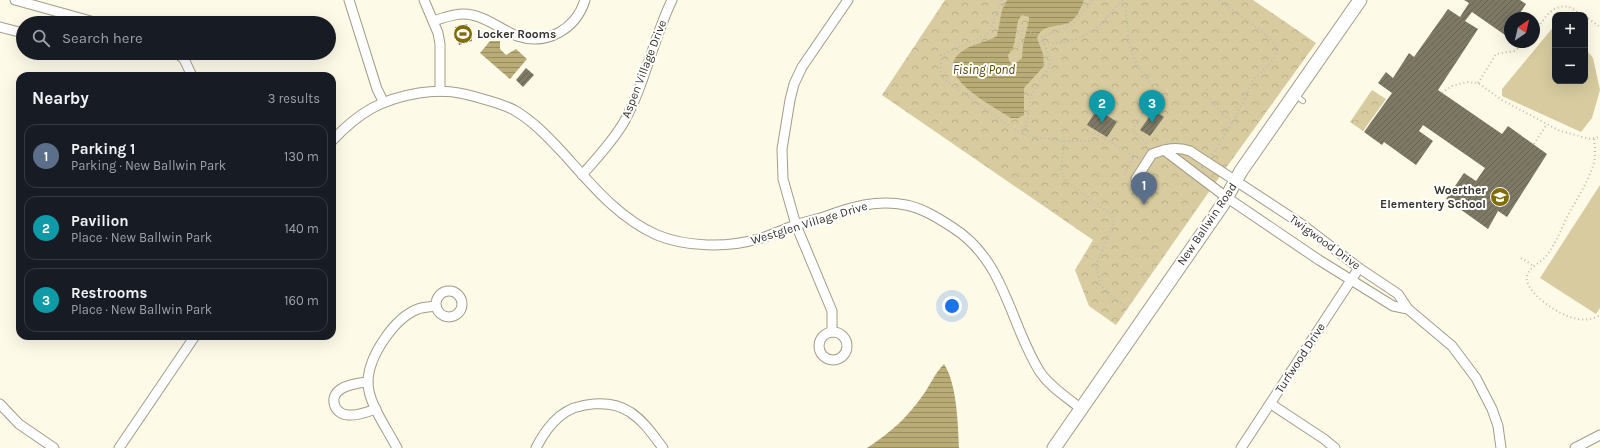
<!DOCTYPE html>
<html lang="en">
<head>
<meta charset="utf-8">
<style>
	:root { --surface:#171b24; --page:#242831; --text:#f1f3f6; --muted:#9ea1a6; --line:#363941; --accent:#816c07 }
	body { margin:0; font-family:Karla,sans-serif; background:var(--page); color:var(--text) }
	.controls { position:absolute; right:12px; top:12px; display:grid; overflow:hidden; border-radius:8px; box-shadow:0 4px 16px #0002 }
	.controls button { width:36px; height:36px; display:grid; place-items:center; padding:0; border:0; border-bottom:1px solid var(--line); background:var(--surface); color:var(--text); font:20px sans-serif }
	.compass { position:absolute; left:1504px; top:12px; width:36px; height:36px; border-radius:50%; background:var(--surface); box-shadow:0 4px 16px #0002; rotate:34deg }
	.you { position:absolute; left:952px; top:306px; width:14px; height:14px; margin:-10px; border:3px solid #fff; border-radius:50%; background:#1a73e8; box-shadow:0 0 0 6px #1a73e833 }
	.badge { display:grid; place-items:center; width:26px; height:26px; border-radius:50%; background:var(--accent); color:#fff; font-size:13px; font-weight:700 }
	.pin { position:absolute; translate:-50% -33px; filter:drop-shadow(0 1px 2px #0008) }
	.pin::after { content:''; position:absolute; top:21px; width:14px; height:12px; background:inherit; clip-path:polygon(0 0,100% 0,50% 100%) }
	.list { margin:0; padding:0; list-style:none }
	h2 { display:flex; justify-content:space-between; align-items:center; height:52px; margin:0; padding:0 16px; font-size:17px }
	h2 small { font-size:13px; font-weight:400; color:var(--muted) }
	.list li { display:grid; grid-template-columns:26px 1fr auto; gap:12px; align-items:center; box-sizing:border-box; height:64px; margin:0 8px 8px; padding:0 8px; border:1px solid var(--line); border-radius:12px }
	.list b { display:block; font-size:15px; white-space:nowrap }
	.list p { margin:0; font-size:13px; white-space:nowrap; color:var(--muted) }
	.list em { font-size:13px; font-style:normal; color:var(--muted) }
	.icon { flex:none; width:22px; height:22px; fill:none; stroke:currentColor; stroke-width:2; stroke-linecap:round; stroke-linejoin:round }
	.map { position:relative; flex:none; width:1600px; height:448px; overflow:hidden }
	.search { position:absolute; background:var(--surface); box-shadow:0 4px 16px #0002; left:16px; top:16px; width:320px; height:44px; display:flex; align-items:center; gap:10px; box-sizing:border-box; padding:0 14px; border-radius:22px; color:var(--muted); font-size:15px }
	.panel { position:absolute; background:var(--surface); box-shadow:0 4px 16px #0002; left:16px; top:72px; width:320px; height:268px; border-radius:12px }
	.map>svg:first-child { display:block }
	.green { fill:#d7cb9f }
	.park { fill:url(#park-crowns) }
	.water { fill:url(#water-rules); fill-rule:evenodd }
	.building { fill:url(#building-hatch) }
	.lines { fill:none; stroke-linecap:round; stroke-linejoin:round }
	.lane-casing { stroke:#a29d88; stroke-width:6 }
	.street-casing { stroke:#a29d88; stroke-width:11 }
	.secondary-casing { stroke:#a29d88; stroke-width:15 }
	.path { stroke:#c1bdae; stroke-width:2; stroke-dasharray:1 3; stroke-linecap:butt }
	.lane { stroke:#fff; stroke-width:4.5 }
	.street { stroke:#fff; stroke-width:9 }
	.secondary { stroke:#fff; stroke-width:13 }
	.labels { text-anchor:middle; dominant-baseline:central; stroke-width:4; stroke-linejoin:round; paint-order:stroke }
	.poi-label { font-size:12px; font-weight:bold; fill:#35322a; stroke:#fff; text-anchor:start }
	.street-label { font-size:12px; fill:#35322a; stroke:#fff }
	.water-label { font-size:13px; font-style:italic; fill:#564702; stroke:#fff }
</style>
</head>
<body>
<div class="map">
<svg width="1600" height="448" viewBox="0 0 1600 448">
	<defs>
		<pattern id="park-crowns" width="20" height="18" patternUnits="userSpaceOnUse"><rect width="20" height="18" fill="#d7cb9f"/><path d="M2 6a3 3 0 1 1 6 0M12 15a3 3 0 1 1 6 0" fill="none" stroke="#b9af89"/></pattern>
		<pattern id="water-rules" width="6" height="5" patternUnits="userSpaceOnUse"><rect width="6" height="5" fill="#baac77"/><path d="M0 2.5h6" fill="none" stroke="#988d62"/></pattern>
		<pattern id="building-hatch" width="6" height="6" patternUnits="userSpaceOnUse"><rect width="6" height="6" fill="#7e7965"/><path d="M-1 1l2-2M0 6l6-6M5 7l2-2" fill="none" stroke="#686453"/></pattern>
	</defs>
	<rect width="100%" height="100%" fill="#fefae8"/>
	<g class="green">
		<path d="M 1555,25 L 1555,81 L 1585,81 L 1585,48 L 1593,58 L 1600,90 L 1592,118 L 1581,132 L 1502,96 L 1502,89 Z"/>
		<path d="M 1600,185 L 1600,308 L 1596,314 L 1540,278 Z"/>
	</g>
	<g class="park">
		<path d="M 945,0 L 1253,0 L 1316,43 L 1213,186 L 1116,325 L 1089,306 L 1075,270 L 1093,240 L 882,95 Z"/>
		<path d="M 1372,90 L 1386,99 L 1363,131 L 1350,122 Z"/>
	</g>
	<g class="water">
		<path d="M 1007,0 L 1084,0 C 1081,7 1077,18 1070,22 C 1058,28 1042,23 1037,38 L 1043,54 L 1044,66 L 1024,88 L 1024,115 L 1018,118 L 1011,118 C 996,108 932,76 960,53 C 970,44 986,43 997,36 L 1002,10 ZM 1022,15 L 1029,17 L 1029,20 L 1023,45 L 1022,58 L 1017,62 L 1012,64 L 1009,61 L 1008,55 C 1010,52 1012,50 1013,47 C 1017,38 1015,21 1022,15 Z"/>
		<path d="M 490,41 L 500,41 L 500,49 L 506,55 L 516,49 L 527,59 L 510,79 L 480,53 Z"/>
		<path d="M 944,364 C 957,384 958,424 959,448 L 867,448 C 891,432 907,418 923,395 C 931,384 935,373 944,364 Z"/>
	</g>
	<g class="building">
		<path d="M 1464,0 L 1520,0 L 1526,4 L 1517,18 L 1510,18 L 1510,29 L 1505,35 L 1472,12 L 1465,21 L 1478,29 L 1438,90 L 1502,134 L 1508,126 L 1547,154 L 1507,217 L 1498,211 L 1488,229 L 1446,199 L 1464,173 L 1476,181 L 1485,168 L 1423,125 L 1419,131 L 1433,141 L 1416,165 L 1384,142 L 1382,145 L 1364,132 L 1392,93 L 1378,83 L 1386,72 L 1393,78 L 1409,53 L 1414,57 L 1448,9 L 1460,17 L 1469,3 Z"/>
		<path d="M 467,24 L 472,41 L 459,45 L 455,27 Z"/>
		<path d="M 526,68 L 534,75 L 523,87 L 516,80 Z"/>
		<path d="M 1097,109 L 1117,122 L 1107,137 L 1087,125 Z"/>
		<path d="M 1154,110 L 1164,117 L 1150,136 L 1140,130 Z"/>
	</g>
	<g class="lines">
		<g class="lane-casing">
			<path id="lane" d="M 1295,95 L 1303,101"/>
		</g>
		<g class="street-casing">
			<g id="street">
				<path d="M 15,0 L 98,23"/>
				<path d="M 349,0 L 377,89 L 383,101"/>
				<path d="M 424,0 L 438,33 L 440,44 L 440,91"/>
				<path d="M 433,21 C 446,17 459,12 472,15 C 488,18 502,30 517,36 C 547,46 576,29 585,0"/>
				<path d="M 0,27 L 23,33"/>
				<path d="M 177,53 L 184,59 L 192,76"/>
				<path d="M 332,141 C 358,113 381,99 419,93 C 444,89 460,92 483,99 C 494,102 504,105 514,110 C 533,121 548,137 563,153 C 590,183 618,218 657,235 C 686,247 727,248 758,239 C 770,236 781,230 793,226 C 803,222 814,220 824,217 C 851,207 877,199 906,205 C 922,208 938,218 952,227 C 1006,261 1009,323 1040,372 C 1050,387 1067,397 1081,409"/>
				<path d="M 1164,150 L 1226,197 L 1319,260 L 1393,306 L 1408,309"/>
				<path d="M 582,175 C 597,158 613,141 624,122 C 645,84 653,39 672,0"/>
				<path d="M 1136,179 L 1152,154 C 1165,149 1177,146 1190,151 L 1303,225 L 1359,268 L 1398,294 L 1408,309 L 1452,346 L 1476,378 L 1492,409 L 1498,426 L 1501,448"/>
				<circle cx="449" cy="304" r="13"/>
				<circle cx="833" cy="346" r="14"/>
				<path d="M 832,332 L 832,311 L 796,225 L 783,179 L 782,149 L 790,100 L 794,84 L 802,67 L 848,0"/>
				<path d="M 368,382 C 359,383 349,384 341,389 C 328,397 334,414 348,415 C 357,416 367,412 376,409"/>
				<path d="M 0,404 L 19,424 L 54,448"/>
				<path d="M 1271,404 L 1324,439 L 1335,448"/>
				<path d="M 119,448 L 195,336"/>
				<path d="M 397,448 C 388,430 367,402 368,381 C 369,356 394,318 418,309 C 423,307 430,307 436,306"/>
				<path d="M 536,448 C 542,436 549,425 560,416 C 577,402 611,399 630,412 C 644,421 653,435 663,448"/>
				<path d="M 1241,448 L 1359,268"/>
				<path d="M 1575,448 L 1600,435"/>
			</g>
		</g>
		<g class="secondary-casing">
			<path id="secondary" d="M 1054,448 L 1223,204 L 1241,171 L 1360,0"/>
		</g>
		<g class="path">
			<path d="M 1002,0 L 991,29 L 986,35 L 941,55 L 941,77 L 1012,128 L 1028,136 L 1064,141 L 1089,141 L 1094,132 L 1134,157 L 1125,172 L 1128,174"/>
			<path d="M 1122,0 L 1125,3 C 1128,21 1126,41 1134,58 C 1139,72 1152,80 1155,95 L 1132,131 L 1139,136 L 1148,146"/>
			<path d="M 1585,16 L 1600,27"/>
			<path d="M 1534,34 C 1542,22 1551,3 1569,7 C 1574,9 1578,13 1583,15"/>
			<path d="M 1044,43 C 1064,44 1083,39 1098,27 C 1107,19 1113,9 1122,1"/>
			<path d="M 1018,47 L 1023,28 L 1042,37"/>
			<path d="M 1478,83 L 1496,54 L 1514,51 L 1527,42"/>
			<path d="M 1207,89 L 1205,94 L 1224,115 L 1233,122"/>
			<path d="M 1442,93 L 1452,86 L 1466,82 L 1478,83 L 1502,100 L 1560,131 L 1590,139 L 1600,137"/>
			<path d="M 1023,134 L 1029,115 L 1030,97 L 1049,67 L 1050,60 L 1042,37 L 1073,24 L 1092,0"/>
			<path d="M 1594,139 C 1595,148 1596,157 1593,166 C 1587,184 1576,200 1567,217 C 1561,230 1556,243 1547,255 C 1542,262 1529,267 1527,276 C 1524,291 1553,310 1565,315 C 1576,320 1590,322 1600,315"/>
			<path d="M 1064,141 L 1061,171 L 1066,181 L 1112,215 L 1114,222 L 1096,265 L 1100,284 L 1118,302 L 1128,308"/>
			<path d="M 1534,144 L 1547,124"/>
			<path d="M 1212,155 C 1223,138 1234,121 1243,103 C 1247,96 1248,89 1251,83 C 1258,72 1277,63 1276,49 C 1274,36 1230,9 1218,0"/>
			<path d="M 1521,258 L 1534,266"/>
		</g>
		<use href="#lane" class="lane"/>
		<use href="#street" class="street"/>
		<use href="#secondary" class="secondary"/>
	</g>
	<defs>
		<g id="stadium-disc" transform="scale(1)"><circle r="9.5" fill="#816c07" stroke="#fff"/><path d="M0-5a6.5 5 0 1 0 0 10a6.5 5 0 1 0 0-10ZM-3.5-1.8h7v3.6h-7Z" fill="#fff"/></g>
		<g id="school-disc" transform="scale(1)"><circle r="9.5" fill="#816c07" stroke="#fff"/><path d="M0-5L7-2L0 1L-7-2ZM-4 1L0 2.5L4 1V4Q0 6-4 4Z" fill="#fff"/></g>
	</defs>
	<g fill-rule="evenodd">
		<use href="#stadium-disc" x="463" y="34"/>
		<use href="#school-disc" x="1500" y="197"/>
	</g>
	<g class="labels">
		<g class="poi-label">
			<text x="477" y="34">Locker Rooms</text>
			<text x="1486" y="190" text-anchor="end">Woerther<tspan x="1486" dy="14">Elementery School</tspan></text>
		</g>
		<g class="street-label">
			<text transform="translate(644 69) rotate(-69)">Aspen Village Drive</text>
			<text transform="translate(809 223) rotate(-17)">Westglen Village Drive</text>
			<text transform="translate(1207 224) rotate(-56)">New Ballwin Road</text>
			<text transform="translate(1325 242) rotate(36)">Twigwood Drive</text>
			<text transform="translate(1300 358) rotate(-57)">Turfwood Drive</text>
		</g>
		<g class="water-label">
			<text x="984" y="69">Fising Pond</text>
		</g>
	</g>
</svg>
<div class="controls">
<button>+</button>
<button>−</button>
</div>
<svg class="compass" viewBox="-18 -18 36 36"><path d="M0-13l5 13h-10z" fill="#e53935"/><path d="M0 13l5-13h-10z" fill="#9ea1a6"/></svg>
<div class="you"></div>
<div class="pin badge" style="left:1144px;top:205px;background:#5c6f8a">1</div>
<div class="pin badge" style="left:1102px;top:123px;background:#0f9aa8">2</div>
<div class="pin badge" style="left:1152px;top:123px;background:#0f9aa8">3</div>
<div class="search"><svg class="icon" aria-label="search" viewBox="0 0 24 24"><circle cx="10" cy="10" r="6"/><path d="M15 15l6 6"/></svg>Search here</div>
<section class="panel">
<h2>Nearby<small>3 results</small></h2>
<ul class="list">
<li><span class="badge" style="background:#5c6f8a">1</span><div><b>Parking 1</b><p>Parking · New Ballwin Park</p></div><em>130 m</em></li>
<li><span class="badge" style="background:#0f9aa8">2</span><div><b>Pavilion</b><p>Place · New Ballwin Park</p></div><em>140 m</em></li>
<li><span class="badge" style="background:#0f9aa8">3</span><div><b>Restrooms</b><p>Place · New Ballwin Park</p></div><em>160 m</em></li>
</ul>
</section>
</div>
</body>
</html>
